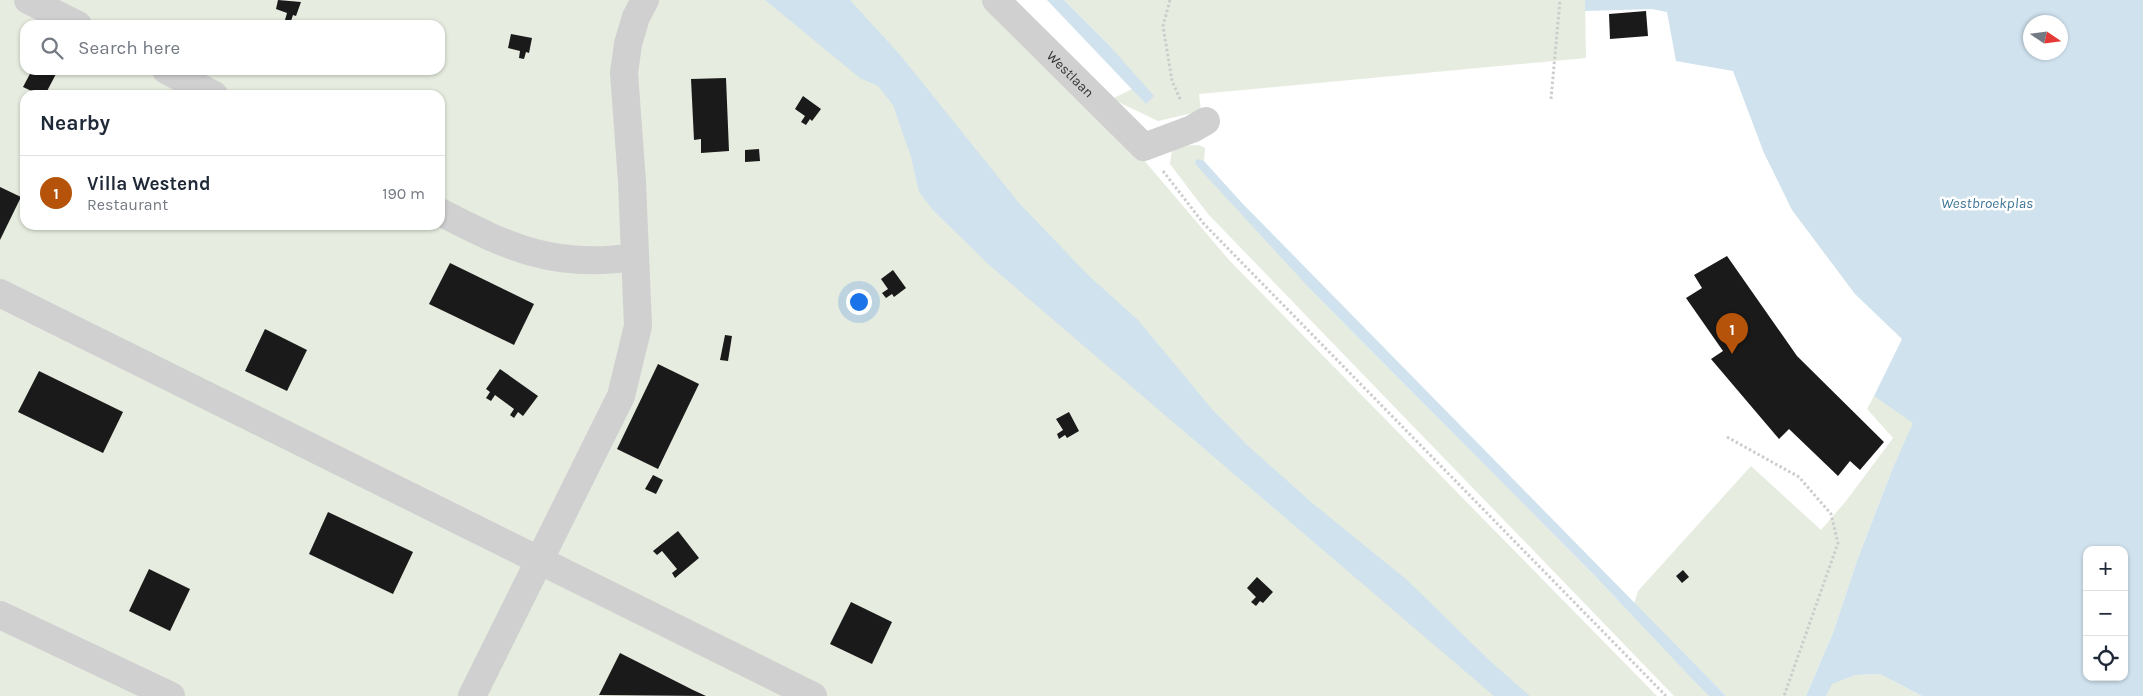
<!DOCTYPE html>
<html lang="en">
<head>
<meta charset="utf-8">
<style>
	:root { --surface:#fff; --page:#f6f6f7; --text:#1f2937; --muted:#747a83; --line:#e0e1e3; --accent:#b45309 }
	body { margin:0; font-family:Karla,sans-serif; background:var(--page); color:var(--text) }
	.controls { position:absolute; right:15px; bottom:15px; display:grid; overflow:hidden; border-radius:10px; box-shadow:0 1px 4px #0004 }
	.controls button { width:45px; height:45px; display:grid; place-items:center; padding:0; border:0; border-bottom:1px solid var(--line); background:var(--surface); color:var(--text); font:25px sans-serif }
	.compass { position:absolute; left:2023px; top:15px; width:45px; height:45px; border-radius:50%; background:var(--surface); box-shadow:0 1px 4px #0004; rotate:103deg }
	.you { position:absolute; left:858px; top:301px; width:18px; height:18px; margin:-12px; border:4px solid #fff; border-radius:50%; background:#1a73e8; box-shadow:0 0 0 8px #1a73e833 }
	.badge { display:grid; place-items:center; width:32px; height:32px; border-radius:50%; background:var(--accent); color:#fff; font-size:16px; font-weight:700 }
	.pin { position:absolute; translate:-50% -41px; filter:drop-shadow(0 1px 2px #0008) }
	.pin::after { content:''; position:absolute; top:26px; width:18px; height:15px; background:inherit; clip-path:polygon(0 0,100% 0,50% 100%) }
	.list { margin:0; padding:0; list-style:none }
	h2 { display:flex; justify-content:space-between; align-items:center; height:65px; margin:0; padding:0 20px; font-size:21px }
	h2 small { font-size:16px; font-weight:400; color:var(--muted) }
	.list li { display:grid; grid-template-columns:32px 1fr auto; gap:15px; align-items:center; box-sizing:border-box; height:75px; padding:0 20px; border-top:1px solid var(--line) }
	.list b { display:block; font-size:19px; white-space:nowrap }
	.list p { margin:0; font-size:16px; white-space:nowrap; color:var(--muted) }
	.list em { font-size:16px; font-style:normal; color:var(--muted) }
	.icon { flex:none; width:28px; height:28px; fill:none; stroke:currentColor; stroke-width:2; stroke-linecap:round; stroke-linejoin:round }
	.map { position:relative; flex:none; width:2143px; height:696px; overflow:hidden }
	.search { position:absolute; background:var(--surface); box-shadow:0 1px 4px #0004; left:20px; top:20px; width:425px; height:55px; display:flex; align-items:center; gap:12px; box-sizing:border-box; padding:0 18px; border-radius:15px; color:var(--muted); font-size:19px }
	.panel { position:absolute; background:var(--surface); box-shadow:0 1px 4px #0004; left:20px; top:90px; width:425px; height:140px; border-radius:15px }
	.map>svg:first-child { display:block }
	.green { fill:#e6ecdf; fill-rule:evenodd }
	.water { fill:#cfe2ee; fill-rule:evenodd }
	.building { fill:#1a1a1a }
	.lines { fill:none; stroke-linecap:round; stroke-linejoin:round }
	.path { stroke:#cdcdcd; stroke-width:3; stroke-dasharray:2.5 2.5; stroke-linecap:butt }
	.minor { stroke:#d0d0d0; stroke-width:28 }
	.labels { text-anchor:middle; dominant-baseline:central; stroke-width:5; stroke-linejoin:round; paint-order:stroke }
	.street-label { font-size:14px; fill:#333; stroke:#fff }
	.water-label { font-size:15px; font-style:italic; fill:#3f7597; stroke:#fff }
</style>
</head>
<body>
<div class="map">
<svg width="2143" height="696" viewBox="0 0 2143 696">
	<rect width="100%" height="100%" fill="#fff"/>
	<g class="green">
		<path d="M 0,0 L 635,0 L 636,61 L 655,0 L 990,0 L 1137,152 L 1229,260 L 1657,696 L 0,696 ZM 25,25 L 440,25 L 440,70 L 25,70 ZM 25,95 L 440,95 L 440,225 L 25,225 Z"/>
		<path d="M 1064,0 L 1585,0 L 1586,58 L 1199,94 L 1201,111 L 1158,121 L 1112,99 L 1132,89 L 1146,104 L 1107,43 Z"/>
		<path d="M 1199,145 L 1205,148 L 1204,161 L 1203,160 L 1312,291 L 1594,575 L 1709,696 L 1674,696 L 1208,214 L 1170,164 L 1172,150 L 1176,146 Z"/>
		<path d="M 1874,396 L 1914,422 L 1892,470 L 1857,561 L 1833,633 L 1806,696 L 1726,696 L 1634,604 L 1638,591 L 1751,466 L 1821,530 L 1846,501 L 1893,438 L 1867,409 Z"/>
		<path d="M 1880,674 L 1922,696 L 1826,696 L 1831,684 L 1856,675 Z"/>
	</g>
	<g class="water">
		<path d="M 765,0 L 850,0 L 901,56 L 1019,203 L 1090,277 L 1138,320 L 1211,408 L 1247,445 L 1311,502 L 1407,580 L 1490,661 L 1530,696 L 1494,696 L 988,264 L 933,210 L 919,192 L 911,157 L 893,105 L 878,86 L 860,78 Z"/>
		<path d="M 1047,0 L 1064,0 L 1107,43 L 1154,96 L 1146,104 Z"/>
		<path d="M 1585,0 L 2143,0 L 2143,696 L 1922,696 L 1880,674 L 1856,675 L 1832,684 L 1826,696 L 1806,696 L 1833,633 L 1857,561 L 1892,470 L 1913,423 L 1874,396 L 1902,339 L 1855,294 L 1792,210 L 1764,153 L 1733,71 L 1676,61 L 1667,12 L 1652,9 L 1585,11 ZM 2060,22 L 2060,52 L 2030,52 L 2030,22 ZM 2087,550 L 2124,550 L 2124,677 L 2087,677 Z"/>
		<path d="M 1197,159 L 1204,161 L 1242,203 L 1726,696 L 1709,696 L 1698,685 L 1594,575 L 1312,291 L 1197,166 L 1195,162 Z"/>
	</g>
	<g class="building">
		<path d="M 278,0 L 301,2 L 296,16 L 293,15 L 291,21 L 285,20 L 287,13 L 276,9 Z"/>
		<path d="M 1646,11 L 1648,36 L 1610,39 L 1609,14 Z"/>
		<path d="M 511,34 L 532,38 L 529,53 L 526,52 L 524,59 L 519,58 L 520,51 L 508,48 Z"/>
		<path d="M 32,70 L 53,70 L 57,72 L 45,95 L 40,95 L 23,87 Z"/>
		<path d="M 726,78 L 729,151 L 701,153 L 701,139 L 694,140 L 691,79 Z"/>
		<path d="M 803,96 L 821,109 L 812,121 L 810,119 L 806,125 L 801,122 L 805,116 L 795,109 Z"/>
		<path d="M 759,149 L 760,161 L 745,162 L 745,150 Z"/>
		<path d="M 0,187 L 21,197 L 0,240 Z"/>
		<path d="M 1727,256 L 1797,356 L 1884,442 L 1860,470 L 1850,461 L 1838,476 L 1789,429 L 1779,439 L 1711,359 L 1723,351 L 1686,298 L 1702,288 L 1694,275 Z"/>
		<path d="M 450,263 L 534,304 L 514,345 L 429,304 Z"/>
		<path d="M 893,270 L 906,288 L 894,297 L 892,294 L 886,298 L 882,293 L 888,289 L 881,279 Z"/>
		<path d="M 265,329 L 307,350 L 287,391 L 245,371 Z"/>
		<path d="M 725,335 L 732,336 L 728,361 L 720,360 Z"/>
		<path d="M 658,364 L 699,384 L 658,469 L 617,449 Z"/>
		<path d="M 500,369 L 538,396 L 523,416 L 518,412 L 514,418 L 510,415 L 514,409 L 495,395 L 491,401 L 486,398 L 490,392 L 486,389 Z"/>
		<path d="M 39,371 L 123,412 L 103,453 L 18,412 Z"/>
		<path d="M 1069,412 L 1079,431 L 1067,438 L 1065,435 L 1059,439 L 1057,434 L 1063,430 L 1056,419 Z"/>
		<path d="M 653,475 L 663,480 L 656,494 L 645,489 Z"/>
		<path d="M 328,512 L 413,552 L 393,594 L 309,554 Z"/>
		<path d="M 678,531 L 699,558 L 675,578 L 672,573 L 677,569 L 662,551 L 657,555 L 653,551 Z"/>
		<path d="M 149,569 L 190,589 L 170,631 L 129,611 Z"/>
		<path d="M 1683,570 L 1689,577 L 1682,583 L 1676,576 Z"/>
		<path d="M 1257,577 L 1273,592 L 1263,603 L 1260,601 L 1256,606 L 1251,602 L 1256,597 L 1247,588 Z"/>
		<path d="M 851,602 L 892,622 L 872,664 L 830,644 Z"/>
		<path d="M 620,653 L 693,690 L 706,696 L 599,695 Z"/>
	</g>
	<g class="lines">
		<g class="path">
			<path d="M 1170,0 L 1163,26 L 1172,81 L 1181,101"/>
			<path d="M 1551,99 L 1560,0"/>
			<path d="M 1163,171 L 1204,224 L 1666,696"/>
			<path d="M 1727,437 L 1799,477 L 1831,514 L 1838,543 L 1784,696"/>
		</g>
		<g class="minor">
			<path d="M 28,0 L 78,25"/>
			<path id="s1" d="M 996,0 L 1144,147 L 1192,129 L 1206,121"/>
			<path d="M 166,70 L 214,95"/>
			<path d="M 440,212 C 510,248 554,269 635,257"/>
			<path d="M 0,293 L 813,696"/>
			<path d="M 0,615 L 171,696"/>
			<path d="M 472,696 L 621,396 L 638,326 L 632,182 L 624,73 L 628,44 L 636,17 L 645,0"/>
		</g>
	</g>
	<g class="labels">
		<g class="street-label">
			<text stroke="none"><textPath href="#s1" startOffset="105">Westlaan</textPath></text>
		</g>
		<g class="water-label">
			<text x="1987" y="203">Westbroekplas</text>
		</g>
	</g>
</svg>
<div class="controls">
<button>+</button>
<button>−</button>
<button><svg class="icon" aria-label="locate" viewBox="0 0 24 24"><circle cx="12" cy="12" r="6"/><path d="M12 2v4M12 18v4M2 12h4M18 12h4"/></svg></button>
</div>
<svg class="compass" viewBox="-18 -18 36 36"><path d="M0-13l5 13h-10z" fill="#e53935"/><path d="M0 13l5-13h-10z" fill="#747a83"/></svg>
<div class="you"></div>
<div class="pin badge" style="left:1732px;top:354px">1</div>
<div class="search"><svg class="icon" aria-label="search" viewBox="0 0 24 24"><circle cx="10" cy="10" r="6"/><path d="M15 15l6 6"/></svg>Search here</div>
<section class="panel">
<h2>Nearby<small></small></h2>
<ul class="list">
<li><span class="badge">1</span><div><b>Villa Westend</b><p>Restaurant</p></div><em>190 m</em></li>
</ul>
</section>
</div>
</body>
</html>
